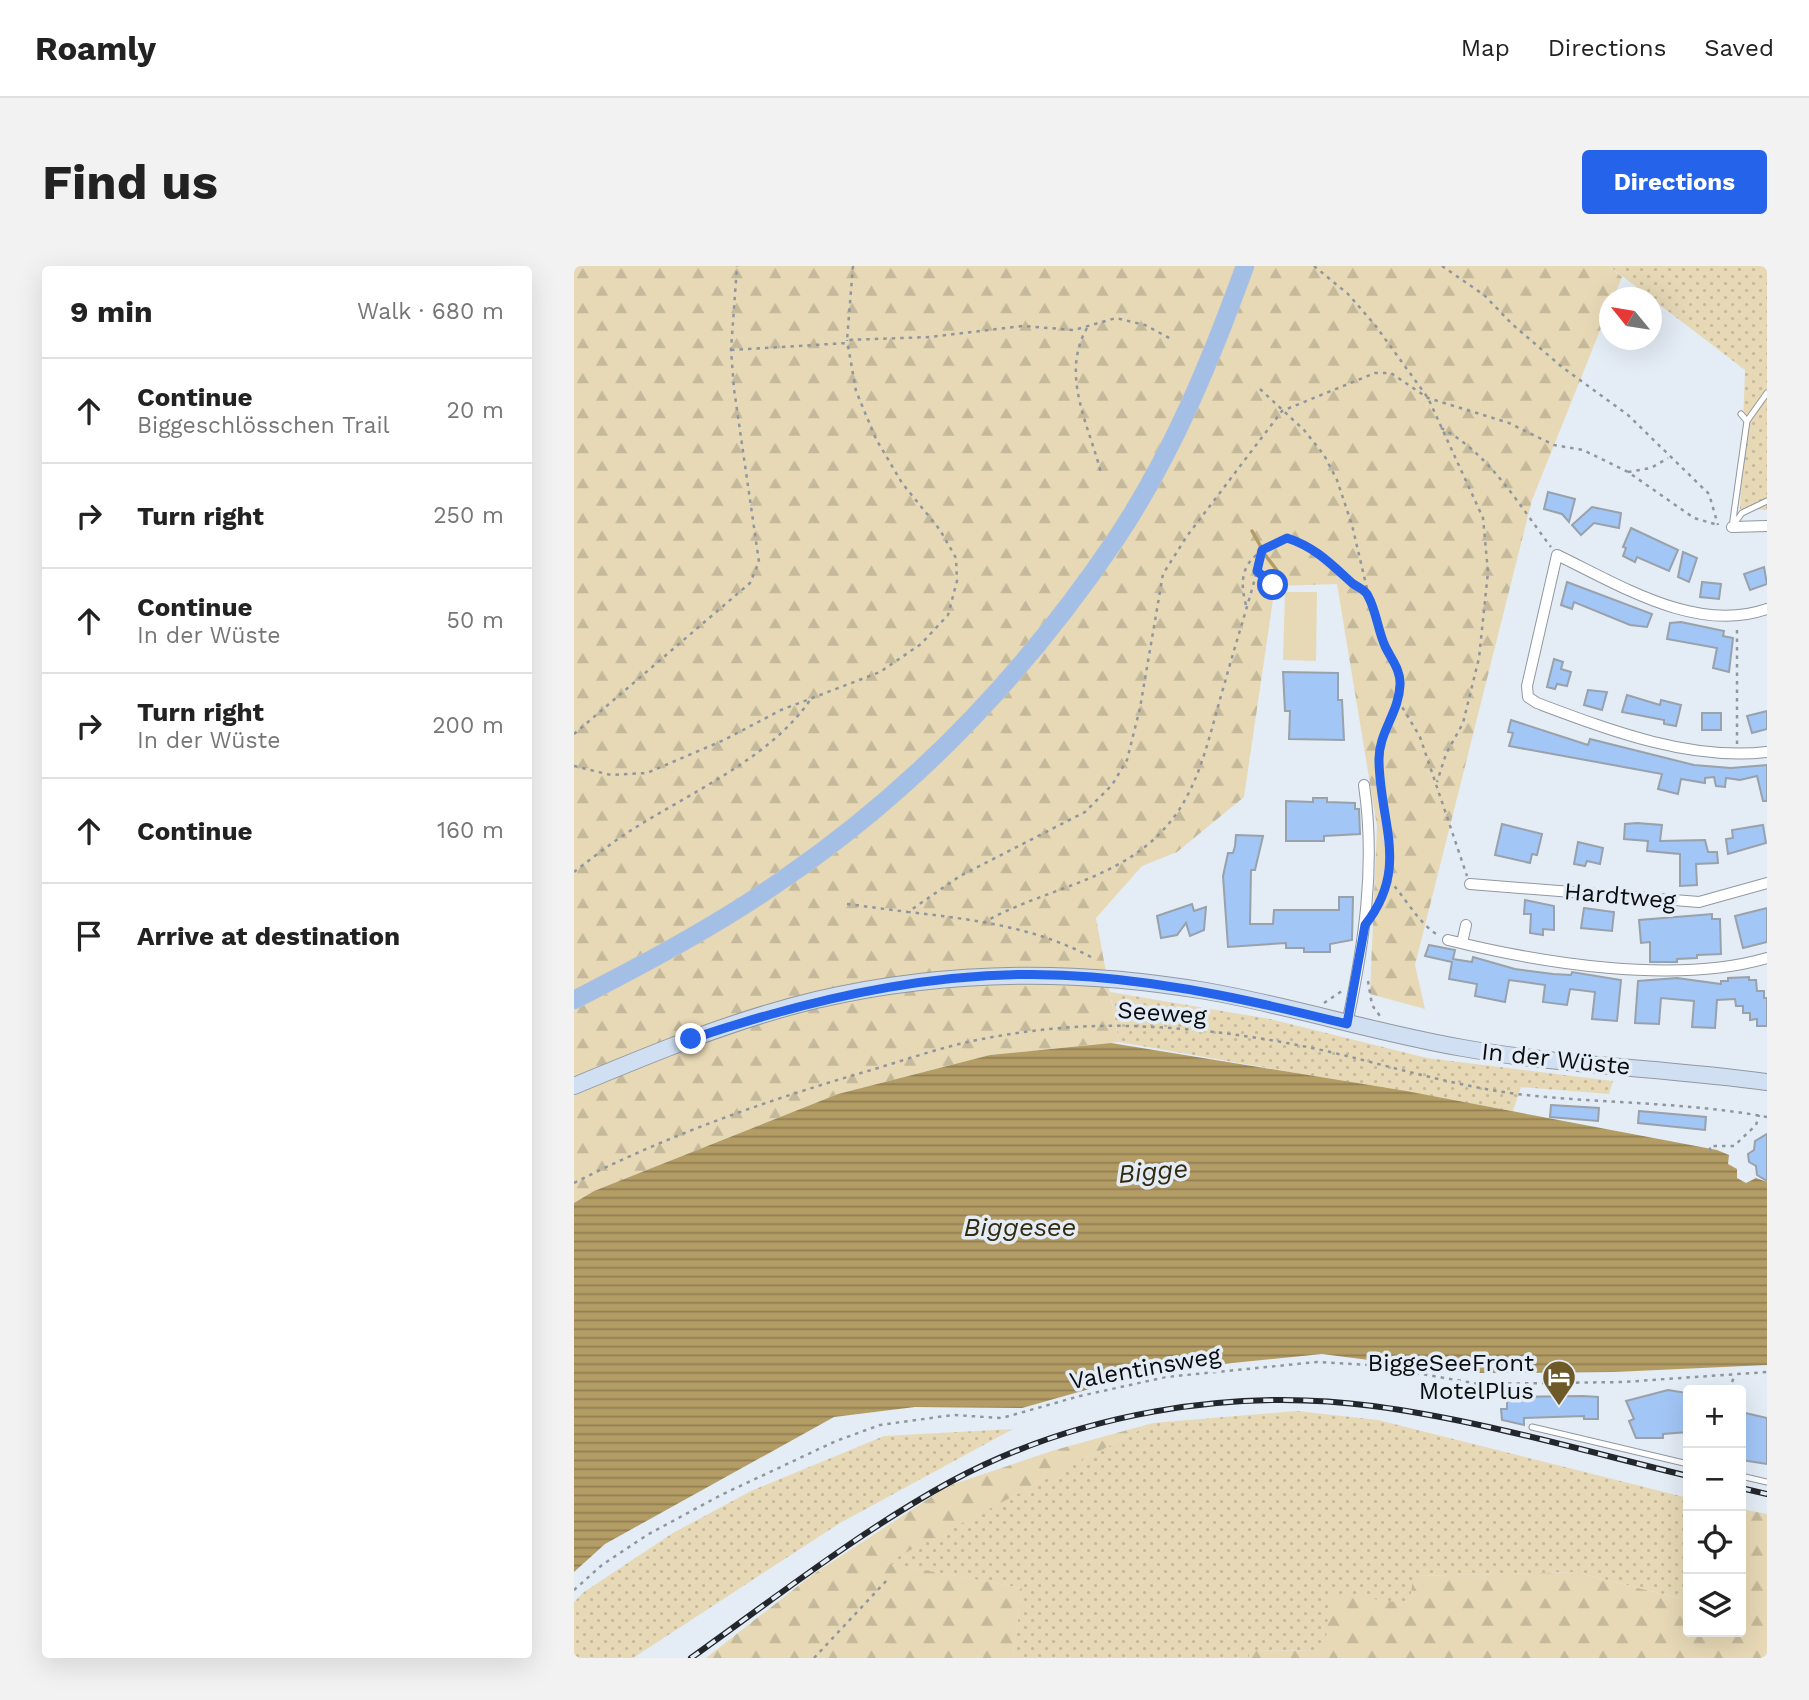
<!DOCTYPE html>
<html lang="en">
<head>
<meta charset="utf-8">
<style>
	:root { --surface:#fff; --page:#f2f2f2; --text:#222; --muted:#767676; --line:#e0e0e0; --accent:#2563eb }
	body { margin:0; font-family:"Work Sans",sans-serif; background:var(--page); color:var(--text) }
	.controls { position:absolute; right:21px; bottom:21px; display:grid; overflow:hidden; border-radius:7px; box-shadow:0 7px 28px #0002 }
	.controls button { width:63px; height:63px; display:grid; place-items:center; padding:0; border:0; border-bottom:2px solid var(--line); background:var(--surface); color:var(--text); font:35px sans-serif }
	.compass { position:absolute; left:1025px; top:21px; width:63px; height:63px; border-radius:50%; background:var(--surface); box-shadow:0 7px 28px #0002; rotate:300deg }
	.stop { position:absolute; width:21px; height:21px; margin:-16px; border:5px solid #2563eb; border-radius:50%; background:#fff }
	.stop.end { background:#2563eb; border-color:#fff; box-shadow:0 2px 7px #0008 }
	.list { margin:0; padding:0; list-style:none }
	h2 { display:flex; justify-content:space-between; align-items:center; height:91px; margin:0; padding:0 28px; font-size:30px }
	h2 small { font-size:23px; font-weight:400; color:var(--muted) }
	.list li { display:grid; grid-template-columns:46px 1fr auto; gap:21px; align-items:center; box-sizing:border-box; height:105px; padding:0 28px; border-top:2px solid var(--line) }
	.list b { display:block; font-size:26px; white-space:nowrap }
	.list p { margin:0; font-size:23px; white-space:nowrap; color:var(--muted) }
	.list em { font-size:23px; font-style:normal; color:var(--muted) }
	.icon { flex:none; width:38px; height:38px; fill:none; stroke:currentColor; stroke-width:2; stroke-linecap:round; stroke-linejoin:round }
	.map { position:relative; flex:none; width:1193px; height:1392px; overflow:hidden; border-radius:7px }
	header { display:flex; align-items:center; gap:42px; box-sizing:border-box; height:98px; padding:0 35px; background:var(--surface); border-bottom:2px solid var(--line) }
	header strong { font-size:33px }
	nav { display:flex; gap:38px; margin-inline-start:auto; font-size:24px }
	.intro { display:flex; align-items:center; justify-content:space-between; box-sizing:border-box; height:168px; padding:0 42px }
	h1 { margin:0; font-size:49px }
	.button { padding:18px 32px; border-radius:7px; background:var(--accent); color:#fff; font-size:24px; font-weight:700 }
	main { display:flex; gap:42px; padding:0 42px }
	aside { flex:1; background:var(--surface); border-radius:7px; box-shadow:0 7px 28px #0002 }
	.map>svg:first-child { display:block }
	.grass { fill:url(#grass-dots) }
	.forest { fill:url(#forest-firs) }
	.pitch { fill:#e7d9b6 }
	.water { fill:url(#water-rules) }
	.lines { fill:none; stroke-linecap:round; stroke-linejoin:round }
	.stream { stroke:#b39d65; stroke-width:3.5 }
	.building { fill:#a2c6f6; stroke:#99a1aa; stroke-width:2 }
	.lane-casing { stroke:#9098a1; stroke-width:7 }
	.street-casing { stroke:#9098a1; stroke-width:12 }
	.secondary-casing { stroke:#9098a1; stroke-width:18 }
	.primary-casing { stroke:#c9caca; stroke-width:19 }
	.path { stroke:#90969d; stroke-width:2.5; stroke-dasharray:3.5 5; stroke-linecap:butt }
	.lane { stroke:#fff; stroke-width:5 }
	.street { stroke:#fff; stroke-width:10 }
	.secondary { stroke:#d1dff2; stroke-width:16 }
	.primary { stroke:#a3bfe5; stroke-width:18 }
	.rail-casing { stroke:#23262a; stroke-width:6 }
	.rail { stroke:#e4ecf6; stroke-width:3.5; stroke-dasharray:10; stroke-linecap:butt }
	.route { stroke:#2563eb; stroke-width:9 }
	.labels { text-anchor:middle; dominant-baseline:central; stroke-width:7; stroke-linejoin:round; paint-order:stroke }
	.street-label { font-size:24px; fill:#0a0c0f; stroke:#e4ecf6 }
	.poi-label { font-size:24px; fill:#0a0c0f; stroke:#e4ecf6; text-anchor:end }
	.water-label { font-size:26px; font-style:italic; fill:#342a10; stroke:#e4ecf6 }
</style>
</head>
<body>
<header>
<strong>Roamly</strong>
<nav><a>Map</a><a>Directions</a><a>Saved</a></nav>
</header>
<div class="intro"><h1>Find us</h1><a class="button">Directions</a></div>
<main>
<aside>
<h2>9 min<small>Walk · 680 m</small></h2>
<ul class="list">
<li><svg class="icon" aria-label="ahead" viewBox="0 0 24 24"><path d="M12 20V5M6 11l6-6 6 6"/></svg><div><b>Continue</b><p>Biggeschlösschen Trail</p></div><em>20 m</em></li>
<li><svg class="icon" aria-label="right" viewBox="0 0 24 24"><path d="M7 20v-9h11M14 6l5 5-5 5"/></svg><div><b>Turn right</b></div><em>250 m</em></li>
<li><svg class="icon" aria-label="ahead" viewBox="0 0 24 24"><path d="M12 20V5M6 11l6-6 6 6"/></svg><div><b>Continue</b><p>In der Wüste</p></div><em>50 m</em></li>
<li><svg class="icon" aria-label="right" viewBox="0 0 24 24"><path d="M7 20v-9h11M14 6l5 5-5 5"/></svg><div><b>Turn right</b><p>In der Wüste</p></div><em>200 m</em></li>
<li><svg class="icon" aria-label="ahead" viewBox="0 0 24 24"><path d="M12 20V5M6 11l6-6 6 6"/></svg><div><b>Continue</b></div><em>160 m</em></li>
<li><svg class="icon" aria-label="arrive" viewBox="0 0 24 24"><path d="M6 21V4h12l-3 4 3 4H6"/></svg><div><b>Arrive at destination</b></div></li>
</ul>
</aside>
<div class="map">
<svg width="1193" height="1392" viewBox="0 0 1193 1392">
	<defs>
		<pattern id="grass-dots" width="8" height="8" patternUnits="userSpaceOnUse" patternTransform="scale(1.75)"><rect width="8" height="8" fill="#e7d9b6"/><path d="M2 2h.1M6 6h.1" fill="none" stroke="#c5b99b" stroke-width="1.8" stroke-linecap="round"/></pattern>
		<pattern id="forest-firs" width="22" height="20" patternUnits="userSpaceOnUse" patternTransform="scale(1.75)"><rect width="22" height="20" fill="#e7d9b6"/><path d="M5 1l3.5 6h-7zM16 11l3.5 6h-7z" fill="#c5b99b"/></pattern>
		<pattern id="water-rules" width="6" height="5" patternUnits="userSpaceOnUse" patternTransform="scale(1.75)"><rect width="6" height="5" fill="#b39d65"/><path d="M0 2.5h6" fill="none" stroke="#907e52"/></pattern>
	</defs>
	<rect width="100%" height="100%" fill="#e4ecf6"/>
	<g class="grass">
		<path d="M 1035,0 L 1193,0 L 1193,244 L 1166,243 L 1171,104 Z"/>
		<path d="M 536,726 L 696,753 L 853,792 L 1039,815 L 1035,828 L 947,821 L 939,845 L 545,776 Z"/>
		<path d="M 723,1145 L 804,1154 L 1114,1232 L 1113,1334 L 1001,1306 L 840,1310 L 836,1338 L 751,1385 L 676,1384 L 675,1392 L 439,1392 L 448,1322 L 311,1297 L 579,1157 Z"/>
		<path d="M 439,1163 L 266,1257 L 59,1392 L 0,1392 L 0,1336 L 10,1326 L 99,1267 L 177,1225 L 310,1170 Z"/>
	</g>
	<g class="forest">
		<path d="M 0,0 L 1035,0 L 1048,11 L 1040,31 L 1036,32 L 1035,42 L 958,234 L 841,699 L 851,743 L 796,728 L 803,560 L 763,318 L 701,320 L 670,531 L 603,586 L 568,600 L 522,652 L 545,776 L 416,789 L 264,828 L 20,925 L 0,937 Z"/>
		<path d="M 579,1157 L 312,1297 L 448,1322 L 439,1392 L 132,1392 L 238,1309 L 374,1220 L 481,1184 Z"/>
		<path d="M 1167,1243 L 1193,1248 L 1193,1392 L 675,1392 L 675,1384 L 751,1385 L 756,1327 L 836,1338 L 839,1310 L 1001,1306 L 1112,1334 L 1114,1316 L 1114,1366 L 1167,1366 Z"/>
	</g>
	<path class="pitch" d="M 711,326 L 743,326 L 742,395 L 709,394 Z"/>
	<path class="water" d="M 537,777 L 832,825 L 1143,884 L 1155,889 L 1154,898 L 1163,903 L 1163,912 L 1172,917 L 1182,912 L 1193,916 L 1193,1099 L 1040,1106 L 897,1107 L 748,1088 L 579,1105 L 448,1142 L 341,1141 L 260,1151 L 31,1278 L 0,1306 L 0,937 L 20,925 L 264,828 L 416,789 Z"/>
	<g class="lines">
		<g class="stream">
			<path d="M 678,265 L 687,281"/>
			<path d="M 689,286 L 705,307"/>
		</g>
	</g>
	<g class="building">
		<path d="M 974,226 L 1001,233 L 995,256 L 988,248 L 970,243 Z"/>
		<path d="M 1018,241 L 1047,247 L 1045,262 L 1020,257 L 1007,269 L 998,259 Z"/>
		<path d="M 1057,262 L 1104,284 L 1095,305 L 1063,291 L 1061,296 L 1049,290 L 1052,282 L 1049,281 Z"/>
		<path d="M 1109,286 L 1123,292 L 1115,316 L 1104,311 Z"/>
		<path d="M 1190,301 L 1193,318 L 1176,324 L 1170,308 Z"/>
		<path d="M 993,316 L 1078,348 L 1073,361 L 1056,359 L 1000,336 L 998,343 L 987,339 Z"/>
		<path d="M 1128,316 L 1147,318 L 1145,333 L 1126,331 Z"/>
		<path d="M 1107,356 L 1150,365 L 1149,370 L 1159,372 L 1155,406 L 1139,402 L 1143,382 L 1093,373 L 1096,357 Z"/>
		<path d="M 980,393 L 989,396 L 987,403 L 997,406 L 993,420 L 983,418 L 981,423 L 973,421 Z"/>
		<path d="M 709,406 L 764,407 L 764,434 L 768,434 L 770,474 L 715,473 L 716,445 L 711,445 Z"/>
		<path d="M 1014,424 L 1033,426 L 1028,444 L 1010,439 Z"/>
		<path d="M 1053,429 L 1086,439 L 1087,434 L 1107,439 L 1102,460 L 1090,458 L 1090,454 L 1048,446 Z"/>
		<path d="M 1193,445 L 1193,463 L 1178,467 L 1173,450 Z"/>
		<rect x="1128" y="447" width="19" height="17"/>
		<path d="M 937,454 L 1014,479 L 1016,473 L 1120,499 L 1157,502 L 1193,499 L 1193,535 L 1189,535 L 1183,510 L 1166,514 L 1152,512 L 1151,521 L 1142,520 L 1140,511 L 1131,512 L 1131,517 L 1107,513 L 1104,528 L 1084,523 L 1088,508 L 935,480 L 939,467 L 934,466 Z"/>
		<path d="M 739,532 L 753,532 L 753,536 L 781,537 L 781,543 L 785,543 L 786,568 L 750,570 L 750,575 L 712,575 L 712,535 L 739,536 Z"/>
		<path d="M 1063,557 L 1088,559 L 1086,575 L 1131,574 L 1134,586 L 1143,586 L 1144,597 L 1122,598 L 1123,619 L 1106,620 L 1106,588 L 1073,585 L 1074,575 L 1050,573 L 1051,558 Z"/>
		<path d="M 928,558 L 968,568 L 963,589 L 958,588 L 956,597 L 921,589 Z"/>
		<path d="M 1189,559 L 1192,577 L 1154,588 L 1152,573 L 1159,572 L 1158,564 Z"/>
		<path d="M 662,569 L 689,570 L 681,604 L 677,604 L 676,658 L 699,658 L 700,644 L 765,644 L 765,631 L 779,631 L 778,674 L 756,678 L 756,686 L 730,686 L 730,682 L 712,682 L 712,677 L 654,681 L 649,610 L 654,587 L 659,587 L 661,580 Z"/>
		<path d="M 1004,576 L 1029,582 L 1026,598 L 1013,595 L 1011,600 L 1000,598 Z"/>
		<path d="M 951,634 L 980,640 L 980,664 L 969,663 L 969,669 L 956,667 L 957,648 L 950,648 Z"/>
		<path d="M 618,638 L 620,645 L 632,641 L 630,664 L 616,670 L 612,657 L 603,669 L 587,672 L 583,650 Z"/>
		<path d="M 1010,642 L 1040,646 L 1038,665 L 1007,662 Z"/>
		<path d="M 1193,642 L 1193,676 L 1169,682 L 1161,650 Z"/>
		<path d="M 1138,648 L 1138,653 L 1146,653 L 1147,688 L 1123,689 L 1123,692 L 1103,693 L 1103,696 L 1076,696 L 1076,676 L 1067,677 L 1065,654 Z"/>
		<path d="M 855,679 L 881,684 L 879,693 L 898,696 L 899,691 L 941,703 L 979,708 L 997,709 L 998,706 L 1047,714 L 1043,755 L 1018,753 L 1021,726 L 996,723 L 993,739 L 969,736 L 971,719 L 935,714 L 931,736 L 901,730 L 903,718 L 875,713 L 878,696 L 851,690 Z"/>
		<path d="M 1175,711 L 1175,714 L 1182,714 L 1183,725 L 1190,725 L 1190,732 L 1193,732 L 1193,760 L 1183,760 L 1183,753 L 1176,754 L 1176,747 L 1169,747 L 1169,740 L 1162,740 L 1161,733 L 1143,734 L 1141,762 L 1118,761 L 1120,735 L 1087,732 L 1085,758 L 1061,757 L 1064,715 L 1103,712 L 1147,718 L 1147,715 L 1154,715 L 1154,712 Z"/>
		<path d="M 977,839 L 1025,842 L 1024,855 L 976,851 Z"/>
		<path d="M 1065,845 L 1132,851 L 1131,864 L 1064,857 Z"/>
		<path d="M 1193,868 L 1193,915 L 1183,909 L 1182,900 L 1175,896 L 1174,888 L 1180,884 L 1181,875 Z"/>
		<path d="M 1094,1124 L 1113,1127 L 1114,1166 L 1089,1168 L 1089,1172 L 1062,1172 L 1055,1155 L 1060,1153 L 1052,1135 Z"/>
		<path d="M 1009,1130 L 1024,1131 L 1024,1153 L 1010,1153 L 1010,1150 L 950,1152 L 950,1159 L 928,1154 L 927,1143 L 933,1143 L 933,1131 Z"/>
		<path d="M 1167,1146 L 1193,1152 L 1193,1198 L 1167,1194 Z"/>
	</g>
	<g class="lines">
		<g class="lane-casing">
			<g id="lane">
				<path d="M 1173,155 L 1193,127"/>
				<path d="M 1159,259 L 1168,247 L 1193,235"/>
				<path d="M 1158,261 L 1173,155 L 1167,148"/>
				<path d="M 958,1161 L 1114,1198"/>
				<path d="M 1167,1210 L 1193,1216"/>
			</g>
		</g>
		<g class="street-casing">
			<g id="street">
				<path d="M 1158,261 L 1193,260"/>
				<path d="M 1193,343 C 1122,368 1046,319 983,289 L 953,420 L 954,431 L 963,437 C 1035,464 1115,495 1193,486"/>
				<path d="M 896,618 L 1125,636 L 1193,617"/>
				<path d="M 874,674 C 967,697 1100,719 1193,692"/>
				<path d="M 888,677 L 892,659"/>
				<path d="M 773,758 C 790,678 802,600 790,519"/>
			</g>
		</g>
		<g class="secondary-casing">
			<path id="secondary" d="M 0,820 C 79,787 159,754 242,734 C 370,704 503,703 632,725 C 718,740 802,767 889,782 C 989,800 1092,802 1193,816"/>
		</g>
		<g class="primary-casing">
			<path id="primary" d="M 0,734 C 72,697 144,659 211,612 C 342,522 453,405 542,273 C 598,189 637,94 671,0"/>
		</g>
		<g class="path">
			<path d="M 279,0 L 273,74 L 356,71 L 449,60 L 500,64 L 542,52 L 571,59 L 599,74"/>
			<path d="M 740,0 L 774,28 L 801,59 L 854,132 L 909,252 L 914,306 L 905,392 L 889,457 L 872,488 L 863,516"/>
			<path d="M 868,0 L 910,29 L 938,58 L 988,101 L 1054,149 L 1135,228 L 1144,259"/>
			<path d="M 513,62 C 486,109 515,159 527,207"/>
			<path d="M 157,84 L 273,77"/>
			<path d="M 686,123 L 730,164 L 750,189 L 763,214 L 778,259 L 802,361 L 823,402 L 826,417 L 824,434 L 808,469 L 804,495 L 815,570 L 816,608 L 805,639"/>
			<path d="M 867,162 C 915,187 945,239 977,281"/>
			<path d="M 1054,206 L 1077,202 L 1094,192"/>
			<path d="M 683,305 L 699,319"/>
			<path d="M 672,339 C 661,299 679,286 714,272 L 745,286 L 792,327"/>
			<path d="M 824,434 L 846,471 L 893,610"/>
			<path d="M 0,468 L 176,317 L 185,296 L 160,123 L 157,84 L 163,0"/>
			<path d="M 1163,478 L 1163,362"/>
			<path d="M 0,500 L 37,509 L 73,507 L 150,474 L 207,444 L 306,406 L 347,378 L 374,349 L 383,315 L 382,292 L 366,264 L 328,217 L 302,173 L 282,125 L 273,74"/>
			<path d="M 0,606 C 18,592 37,577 56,565 C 115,527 197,492 236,434"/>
			<path d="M 815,614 C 831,631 847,661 866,670"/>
			<path d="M 273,638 L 334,646"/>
			<path d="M 409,657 C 452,632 502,622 545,598 C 622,555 628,493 651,416 C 663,372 678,328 688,284"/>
			<path d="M 517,691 C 461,661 397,653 334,646 L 386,610 L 511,546 L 538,519 L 553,494 L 566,442 L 589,308 L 613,270 L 708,145 L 801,107 L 817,107 L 854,132 L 935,157 L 980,179 L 1009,184 L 1054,206 L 1120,252 L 1144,259"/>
			<path d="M 794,715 L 798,739 L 806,750"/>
			<path d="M 750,737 L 768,725"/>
			<path d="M 1136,885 L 1136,880 L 1160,880 L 1182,859 L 1185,849"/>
			<path d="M 0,917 C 92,870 188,836 287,807 C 322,797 358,784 394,776 C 453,763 517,757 578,761 C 646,764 719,776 785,793 C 835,806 884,819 935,827 C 1021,838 1108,835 1193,851"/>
			<path d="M 1155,1124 L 1160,1111"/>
			<path d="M 0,1324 L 28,1299 L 73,1269 L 147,1229 L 262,1175 L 306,1159 L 379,1149 L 428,1152 L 506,1130 L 592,1111 L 743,1096 L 796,1099 L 905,1118 L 1049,1116 L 1193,1106"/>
			<path d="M 240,1392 L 314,1313"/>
		</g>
		<use href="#lane" class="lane"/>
		<use href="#street" class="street"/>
		<use href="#secondary" class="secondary"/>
		<use href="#primary" class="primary"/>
		<g class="rail-casing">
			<g id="rail">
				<path d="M 1167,1222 L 1193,1228"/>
				<path d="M 117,1392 C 201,1332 285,1266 376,1216 C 501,1148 657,1121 799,1140 C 905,1154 1010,1185 1114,1210"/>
			</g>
		</g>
		<use href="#rail" class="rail"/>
	</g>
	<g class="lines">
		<path class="route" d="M 117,773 C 245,730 381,699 518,711 C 605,718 688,737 773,758 L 791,659 C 836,602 806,558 805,495 C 804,467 825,447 826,419 C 827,404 817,393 811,380 C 804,365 802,344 794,330 C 792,324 783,321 778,317 C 757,298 741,281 713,272 L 688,284 L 683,305 L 699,319"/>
	</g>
	<defs>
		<g id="hotel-pin" transform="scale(1.75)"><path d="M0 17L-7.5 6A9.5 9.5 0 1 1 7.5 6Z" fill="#6d5a28" stroke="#e4ecf6"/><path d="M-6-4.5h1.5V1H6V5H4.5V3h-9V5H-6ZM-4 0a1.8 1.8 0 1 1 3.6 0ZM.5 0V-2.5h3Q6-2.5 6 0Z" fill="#fff"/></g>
	</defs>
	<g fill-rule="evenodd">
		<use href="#hotel-pin" x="985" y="1111"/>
	</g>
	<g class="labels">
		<g class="street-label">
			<text transform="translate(1046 630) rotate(5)">Hardtweg</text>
			<text transform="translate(588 747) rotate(4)">Seeweg</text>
			<text transform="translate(982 793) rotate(6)">In der Wüste</text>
			<text transform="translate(571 1102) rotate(-10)">Valentinsweg</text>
		</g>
		<g class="poi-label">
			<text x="960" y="1097">BiggeSeeFront<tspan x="960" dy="28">MotelPlus</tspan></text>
		</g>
		<g class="water-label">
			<text transform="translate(579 905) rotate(-5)">Bigge</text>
			<text x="446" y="961">Biggesee</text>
		</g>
	</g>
</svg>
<div class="controls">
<button>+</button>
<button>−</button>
<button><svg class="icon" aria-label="locate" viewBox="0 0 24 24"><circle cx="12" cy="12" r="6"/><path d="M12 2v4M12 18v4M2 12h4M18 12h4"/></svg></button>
<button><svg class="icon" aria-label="layers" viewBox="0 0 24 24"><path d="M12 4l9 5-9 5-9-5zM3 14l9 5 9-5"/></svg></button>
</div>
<svg class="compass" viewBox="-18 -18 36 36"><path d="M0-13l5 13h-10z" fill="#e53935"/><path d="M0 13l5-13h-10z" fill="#767676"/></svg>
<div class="stop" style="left:699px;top:319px"></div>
<div class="stop end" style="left:117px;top:773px"></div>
</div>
</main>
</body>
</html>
